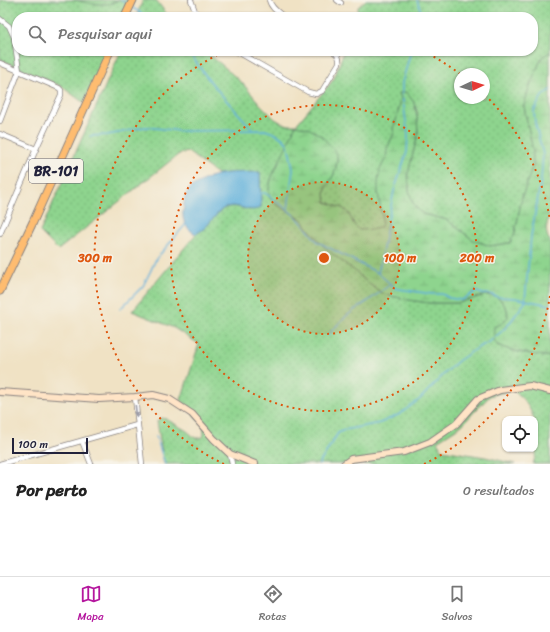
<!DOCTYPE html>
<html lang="pt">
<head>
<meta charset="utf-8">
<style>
	:root { --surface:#fff; --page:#f2f2f2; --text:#222; --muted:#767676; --line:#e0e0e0; --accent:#b5179e }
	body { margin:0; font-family:Sriracha,sans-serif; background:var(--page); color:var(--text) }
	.controls { position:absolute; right:12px; bottom:12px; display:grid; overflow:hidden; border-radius:8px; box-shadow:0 1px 3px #0004 }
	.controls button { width:36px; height:36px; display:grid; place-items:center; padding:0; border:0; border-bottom:1px solid var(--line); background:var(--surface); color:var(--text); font:20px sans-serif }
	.compass { position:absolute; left:454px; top:68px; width:36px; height:36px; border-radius:50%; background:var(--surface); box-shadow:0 1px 3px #0004; rotate:86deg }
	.scale { position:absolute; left:12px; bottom:10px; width:76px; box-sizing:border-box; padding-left:4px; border:2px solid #22223b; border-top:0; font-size:11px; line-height:14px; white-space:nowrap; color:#22223b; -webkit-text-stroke:3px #f7f3e8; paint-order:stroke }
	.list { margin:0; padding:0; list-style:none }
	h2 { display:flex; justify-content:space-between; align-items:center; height:52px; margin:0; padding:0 16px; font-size:17px }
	h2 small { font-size:13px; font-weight:400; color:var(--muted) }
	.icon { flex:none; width:22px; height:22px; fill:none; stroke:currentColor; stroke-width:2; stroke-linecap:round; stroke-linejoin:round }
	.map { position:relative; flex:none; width:550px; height:464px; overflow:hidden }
	.search { position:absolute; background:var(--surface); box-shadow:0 1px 3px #0004; left:12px; right:12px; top:12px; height:44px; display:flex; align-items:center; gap:10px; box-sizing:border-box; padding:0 14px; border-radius:16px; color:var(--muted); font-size:15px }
	.sheet { height:112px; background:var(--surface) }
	nav { display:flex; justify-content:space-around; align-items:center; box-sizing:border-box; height:56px; border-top:1px solid var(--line); background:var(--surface); font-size:11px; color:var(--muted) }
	nav a { display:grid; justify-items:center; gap:2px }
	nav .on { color:var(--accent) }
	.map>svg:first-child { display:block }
	.grass { fill:url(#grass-dots); stroke:#587b64; fill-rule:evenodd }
	.wetland { fill:url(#wetland-marsh); stroke:#587b64 }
	.water { fill:#61b1dc; stroke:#426a8c }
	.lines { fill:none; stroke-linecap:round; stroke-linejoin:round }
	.stream { stroke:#61b1dc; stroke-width:1.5 }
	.street-casing { stroke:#898280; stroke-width:6 }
	.secondary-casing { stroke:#898280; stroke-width:8 }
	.primary-casing { stroke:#898280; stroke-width:9 }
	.street { stroke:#fff; stroke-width:4.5 }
	.secondary { stroke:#ffe4c6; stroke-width:6 }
	.primary { stroke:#febc70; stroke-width:7 }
	.oneway { fill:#9c9ca7 }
	.ring { fill:none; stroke:#de560e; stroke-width:2; stroke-dasharray:2 4 }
	.labels { text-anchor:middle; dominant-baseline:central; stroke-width:3; stroke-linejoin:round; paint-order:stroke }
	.shield { fill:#f7f3e8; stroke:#62616f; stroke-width:1 }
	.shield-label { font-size:14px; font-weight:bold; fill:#22223b }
	.centre { fill:#de560e; stroke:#f7f3e8; stroke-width:2 }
	.ring-label { font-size:12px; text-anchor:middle; font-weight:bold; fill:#de560e; stroke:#f7f3e8; stroke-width:3; stroke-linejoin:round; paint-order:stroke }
</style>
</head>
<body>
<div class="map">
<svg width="550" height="464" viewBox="0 0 550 464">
	<defs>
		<pattern id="grass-dots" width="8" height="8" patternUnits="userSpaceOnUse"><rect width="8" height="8" fill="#8ed48e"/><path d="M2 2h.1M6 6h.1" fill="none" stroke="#7ab67b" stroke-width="1.8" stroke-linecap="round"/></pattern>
		<pattern id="wetland-marsh" width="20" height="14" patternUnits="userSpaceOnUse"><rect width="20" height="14" fill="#8ed48e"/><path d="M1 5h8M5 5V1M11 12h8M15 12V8" fill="none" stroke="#7ab67b"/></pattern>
	</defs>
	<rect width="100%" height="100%" fill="#f7f3e8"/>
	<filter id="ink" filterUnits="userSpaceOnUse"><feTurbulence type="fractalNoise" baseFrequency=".025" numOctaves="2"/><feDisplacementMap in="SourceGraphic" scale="8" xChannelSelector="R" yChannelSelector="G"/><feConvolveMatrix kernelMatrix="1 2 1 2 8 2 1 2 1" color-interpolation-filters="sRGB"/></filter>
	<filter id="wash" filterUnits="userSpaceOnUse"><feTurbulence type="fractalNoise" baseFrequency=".012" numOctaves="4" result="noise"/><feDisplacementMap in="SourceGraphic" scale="16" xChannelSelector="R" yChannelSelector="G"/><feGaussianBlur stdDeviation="0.9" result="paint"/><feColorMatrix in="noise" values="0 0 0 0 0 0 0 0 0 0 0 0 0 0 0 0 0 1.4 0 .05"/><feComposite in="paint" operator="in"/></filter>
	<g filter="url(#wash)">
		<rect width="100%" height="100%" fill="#f0e2c4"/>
		<g class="grass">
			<path d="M 0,0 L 75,0 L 96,3 L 113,3 L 118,0 L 130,0 L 122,17 L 17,17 L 17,51 L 107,51 L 84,103 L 61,86 L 0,59 Z"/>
			<path d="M 143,0 L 156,0 L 169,17 L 136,17 Z"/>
			<path d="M 366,0 L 550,0 L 550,52 L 542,57 L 529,88 L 524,106 L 533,151 L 533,166 L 522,197 L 515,233 L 510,243 L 490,246 L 473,240 L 447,220 L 423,214 L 419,211 L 415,206 L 412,201 L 409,190 L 408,173 L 418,134 L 417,111 L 413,101 L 409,97 L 401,99 L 396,121 L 393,128 L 394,133 L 387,149 L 387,155 L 380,170 L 378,193 L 382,216 L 382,222 L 381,227 L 376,229 L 359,230 L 355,226 L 347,211 L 342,208 L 326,202 L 325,194 L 326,188 L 334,174 L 337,163 L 337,156 L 278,163 L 271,179 L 269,189 L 274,203 L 303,220 L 309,229 L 326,249 L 355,271 L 369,284 L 384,294 L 409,300 L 429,303 L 458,303 L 485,295 L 495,296 L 501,300 L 507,309 L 508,317 L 501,324 L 497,345 L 513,351 L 550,357 L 550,464 L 533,464 C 536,454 538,443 537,432 C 536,427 535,424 535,419 L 534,419 C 530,407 523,398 514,390 L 496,394 L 490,396 L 475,411 L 462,425 L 437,441 L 442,450 L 485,457 L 515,464 L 164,464 L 157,421 L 161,418 L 166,419 L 187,431 L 195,438 L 202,438 L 204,435 L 203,425 L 181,400 L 199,344 L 174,328 L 132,311 L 196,234 C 220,220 215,198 249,210 L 241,173 L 231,173 L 217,174 L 188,152 L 179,154 L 58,250 L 40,232 L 121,51 L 204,51 L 221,64 L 243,84 L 260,104 L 275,119 L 282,123 L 289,125 L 296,125 L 334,79 L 344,51 L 533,51 L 533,17 L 356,17 L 358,7 ZM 460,74 L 484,74 L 484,98 L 460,98 Z"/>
		</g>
		<g class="wetland">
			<path d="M 75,0 L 118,0 C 106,8 88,3 75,0 Z"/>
			<path d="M 550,52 L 550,211 C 548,221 543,232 550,241 L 550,357 C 540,355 500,351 495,342 C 493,338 494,331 494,327 L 501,324 L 508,317 L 507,309 L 501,300 L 495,296 L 485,295 L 458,303 L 429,303 L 409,300 L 384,294 L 369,284 L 355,271 L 326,249 L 309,229 L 303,220 L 274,203 L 269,197 L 269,189 L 271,179 L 296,125 L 308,128 L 322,136 L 334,150 L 337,156 L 337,163 L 334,174 L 326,188 L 325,194 L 326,202 L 342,208 L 347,211 L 355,226 L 359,230 L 376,229 L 381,227 L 382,222 L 382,216 L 378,193 L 378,182 L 380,170 L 387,155 L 387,149 L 394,133 L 393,128 L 396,121 L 401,99 L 399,93 L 406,92 L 413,101 L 415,106 L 417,117 L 418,134 L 408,173 L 409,190 L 412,201 L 415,206 L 419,211 L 423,214 L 447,220 L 473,240 L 490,246 L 510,243 L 515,233 L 522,197 L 533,166 L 533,151 L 524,106 L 529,88 L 542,57 Z"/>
		</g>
		<path class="water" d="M 260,172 L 261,207 C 250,215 240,203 227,207 C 220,209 216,216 211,221 C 207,227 202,230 196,234 C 187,230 182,221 183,212 C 184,207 184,201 185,197 C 188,189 193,185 200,182 C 220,170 237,173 260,172 Z"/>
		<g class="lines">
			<g class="stream">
				<path d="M 121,0 L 128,4"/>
				<path d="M 417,0 L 420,8 L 421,17"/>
				<path d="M 133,8 L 147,17"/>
				<path d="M 189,51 C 206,80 231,105 253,130"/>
				<path d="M 90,136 L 107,135 L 123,132 L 138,128 L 146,127 L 181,131 L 265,130 C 273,132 284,137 288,145 L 293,169 L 288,209"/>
				<path d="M 260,193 L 265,193 C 278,202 291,211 302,223 C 308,229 312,237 318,242 L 378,273 L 395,288 L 399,289 L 432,294 L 442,294 L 449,298 L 461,300 L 464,299 L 475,292 L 477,292 L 483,294 L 490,294 L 498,297 L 515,298 L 550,305"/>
				<path d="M 378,273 L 381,260 L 388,220 L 394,191 L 407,152 L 408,135 L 402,94 L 402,83 L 411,51"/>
				<path d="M 525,301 L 527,278 L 531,236 L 541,180 L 543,154 L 535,123 L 534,111 L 542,96 L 550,90"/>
				<path d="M 120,309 L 143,286 L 150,272 L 156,259 L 186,224"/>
				<path d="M 328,335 L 344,318 L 354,310 L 368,301 L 391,284"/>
				<path d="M 156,436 L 165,464"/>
				<path d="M 319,464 L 338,433 L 344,430 L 380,423 L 400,414 L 420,399 L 446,372 L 458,361 L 477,348 L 489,342 L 501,332 L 508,325 L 526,301"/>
			</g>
		</g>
	</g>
	<g filter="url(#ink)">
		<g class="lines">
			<g class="street-casing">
				<g id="street">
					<path d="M 191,0 L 197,17"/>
					<path d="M 269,0 C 271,8 278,12 284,17"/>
					<path d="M 337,0 L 341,3"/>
					<path d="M 0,19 L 9,26 L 14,37 L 19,71 L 0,121"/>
					<path d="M 236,51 L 308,92 L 316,94 L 322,91 L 339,63 C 340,57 337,54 333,51"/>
					<path d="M 0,63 L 59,88 L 61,90 L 61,95 L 36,149 L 0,234"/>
					<path d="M 0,134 L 36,149"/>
					<path d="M 135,397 L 142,464"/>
					<path d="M 82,441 L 91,464"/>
					<path d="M 230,454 L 232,464"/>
					<path d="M 0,464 L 137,425"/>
				</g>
			</g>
			<g class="secondary-casing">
				<g id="secondary">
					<path d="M 0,392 L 99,399 L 135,397 L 153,395 L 169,399 L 192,414 L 214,439 L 230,454 L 255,464"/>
					<path d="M 344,464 L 351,459 L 404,452 L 430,442 L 456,424 L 478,399 L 500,390 L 530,386 L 550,391"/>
				</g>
			</g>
			<g class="primary-casing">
				<g id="primary">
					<path d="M 125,17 L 133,0"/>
					<path d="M 0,291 L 33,222 L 110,51"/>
				</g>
			</g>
			<use href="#street" class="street"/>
			<use href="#secondary" class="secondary"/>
			<use href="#primary" class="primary"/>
		</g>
		<defs><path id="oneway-solid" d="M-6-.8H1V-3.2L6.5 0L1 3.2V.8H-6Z"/></defs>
		<use class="oneway" href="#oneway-solid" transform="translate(136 411) rotate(84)"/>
	</g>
	<circle cx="324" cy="258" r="76" fill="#de560e" fill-opacity=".12"/>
	<g class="ring">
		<circle cx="324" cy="258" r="76"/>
		<circle cx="324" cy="258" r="153"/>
		<path d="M550 296A229 229 0 0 1 424 464M224 464A229 229 0 0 1 225 51M423 51A229 229 0 0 1 460 74M485 95A229 229 0 0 1 550 220"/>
	</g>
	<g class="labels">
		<rect class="shield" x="29" y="159" width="54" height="24" rx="3"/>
		<g class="shield-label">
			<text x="56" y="171">BR-101</text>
		</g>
	</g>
	<circle cx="324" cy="258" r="6" class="centre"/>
	<g class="ring-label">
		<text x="95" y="262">300 m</text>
		<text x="400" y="262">100 m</text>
		<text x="477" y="262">200 m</text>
	</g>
</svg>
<div class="controls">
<button><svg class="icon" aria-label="locate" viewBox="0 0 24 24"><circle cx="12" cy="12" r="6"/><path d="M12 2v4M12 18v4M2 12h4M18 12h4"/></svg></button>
</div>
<svg class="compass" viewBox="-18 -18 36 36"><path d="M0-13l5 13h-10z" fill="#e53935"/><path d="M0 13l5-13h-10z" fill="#767676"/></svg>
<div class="scale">100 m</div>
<div class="search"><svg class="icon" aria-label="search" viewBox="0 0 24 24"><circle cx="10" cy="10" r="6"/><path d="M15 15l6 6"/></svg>Pesquisar aqui</div>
</div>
<section class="sheet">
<h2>Por perto<small>0 resultados</small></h2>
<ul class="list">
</ul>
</section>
<nav>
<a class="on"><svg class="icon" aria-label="map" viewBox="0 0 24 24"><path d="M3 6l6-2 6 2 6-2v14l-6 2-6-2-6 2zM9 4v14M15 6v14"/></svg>Mapa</a>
<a><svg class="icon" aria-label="directions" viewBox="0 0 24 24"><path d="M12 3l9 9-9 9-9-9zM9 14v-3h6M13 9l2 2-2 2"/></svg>Rotas</a>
<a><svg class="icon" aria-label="saved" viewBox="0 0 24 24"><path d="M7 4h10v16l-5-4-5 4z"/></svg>Salvos</a>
</nav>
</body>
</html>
